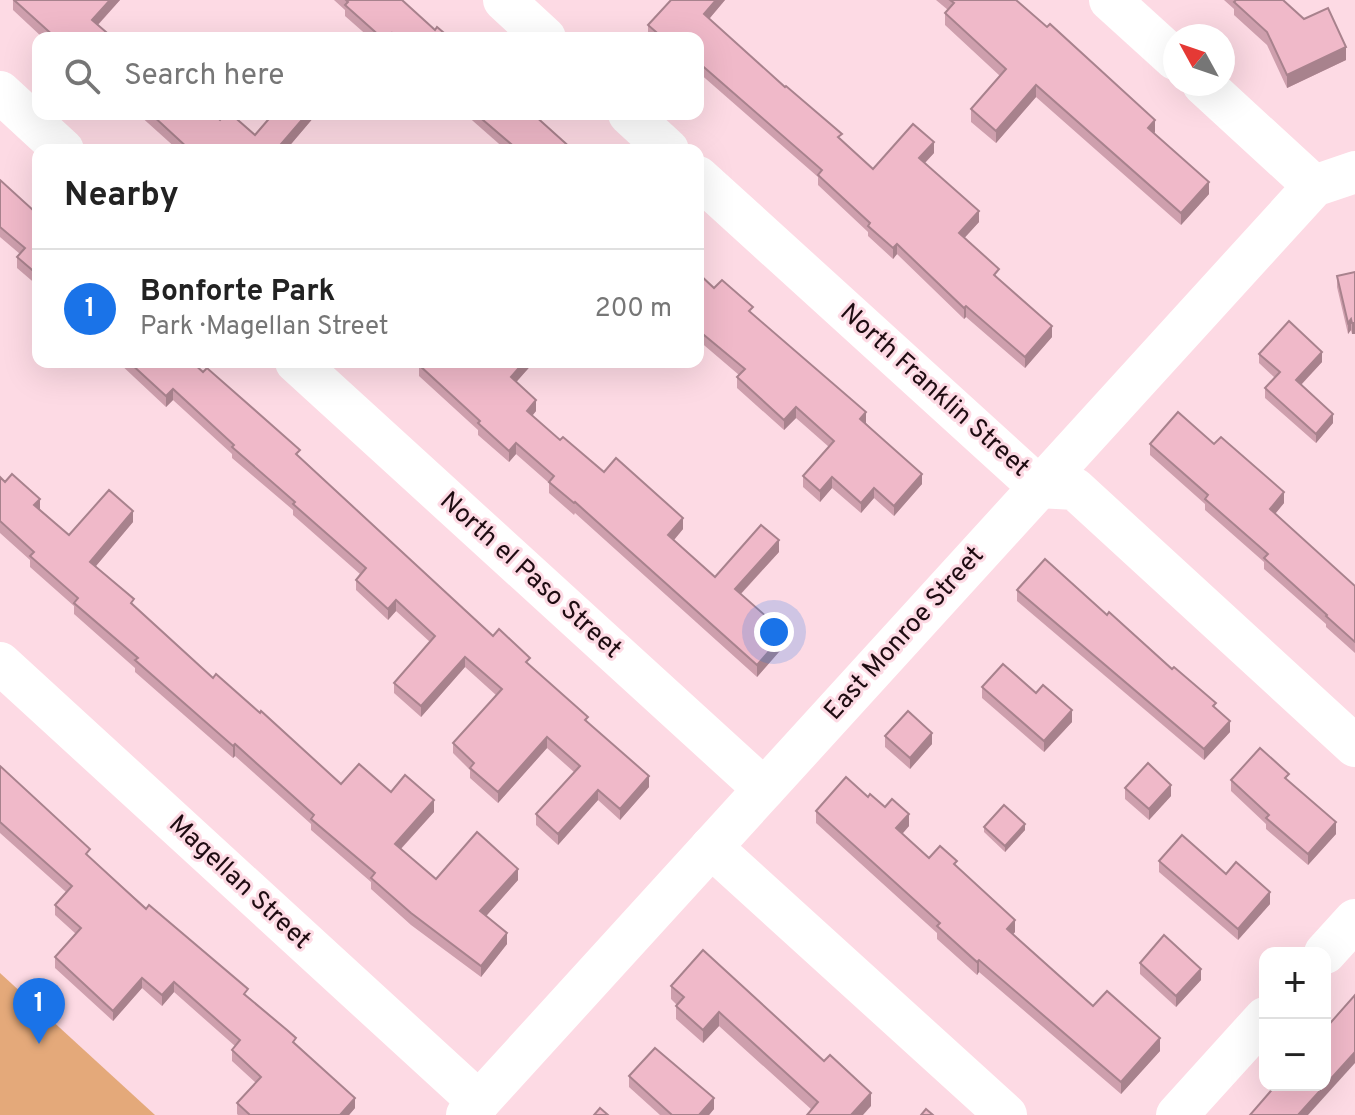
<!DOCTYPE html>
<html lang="en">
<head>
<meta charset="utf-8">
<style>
	:root { --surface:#fff; --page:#f2f2f2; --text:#222; --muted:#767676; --line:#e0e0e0; --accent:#1a73e8 }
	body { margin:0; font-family:Overpass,sans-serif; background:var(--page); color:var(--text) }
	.controls { position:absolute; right:24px; bottom:24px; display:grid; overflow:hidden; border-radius:16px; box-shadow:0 8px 32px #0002 }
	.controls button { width:72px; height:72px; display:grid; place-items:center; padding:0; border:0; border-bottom:2px solid var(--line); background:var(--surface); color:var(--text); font:40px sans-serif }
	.compass { position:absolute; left:1163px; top:24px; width:72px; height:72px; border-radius:50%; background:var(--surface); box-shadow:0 8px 32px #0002; rotate:310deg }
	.you { position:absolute; left:774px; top:632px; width:28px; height:28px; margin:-20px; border:6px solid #fff; border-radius:50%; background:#1a73e8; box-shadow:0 0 0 12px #1a73e833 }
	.badge { display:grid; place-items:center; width:52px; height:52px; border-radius:50%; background:var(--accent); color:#fff; font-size:26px; font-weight:700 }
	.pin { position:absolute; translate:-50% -66px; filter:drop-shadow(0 2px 4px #0008) }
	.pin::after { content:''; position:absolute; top:42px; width:28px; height:24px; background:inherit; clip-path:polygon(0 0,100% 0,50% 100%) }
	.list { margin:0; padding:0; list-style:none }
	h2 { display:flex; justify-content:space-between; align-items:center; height:104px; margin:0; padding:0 32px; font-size:34px }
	h2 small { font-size:26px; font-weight:400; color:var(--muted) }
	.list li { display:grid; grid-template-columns:52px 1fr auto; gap:24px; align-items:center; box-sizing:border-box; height:120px; padding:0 32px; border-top:2px solid var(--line) }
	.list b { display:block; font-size:30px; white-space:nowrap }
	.list p { margin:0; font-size:26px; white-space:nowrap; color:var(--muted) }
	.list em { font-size:26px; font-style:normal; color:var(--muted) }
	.icon { flex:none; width:44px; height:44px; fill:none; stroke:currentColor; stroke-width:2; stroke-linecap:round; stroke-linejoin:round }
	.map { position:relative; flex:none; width:1355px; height:1115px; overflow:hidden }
	.search { position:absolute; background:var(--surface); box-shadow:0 8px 32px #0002; left:32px; top:32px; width:672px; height:88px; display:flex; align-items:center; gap:20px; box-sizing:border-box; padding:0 28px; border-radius:16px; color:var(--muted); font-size:30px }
	.panel { position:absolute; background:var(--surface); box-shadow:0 8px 32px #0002; left:32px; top:144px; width:672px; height:224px; border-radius:16px }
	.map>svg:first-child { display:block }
	.green { fill:#e4a97a }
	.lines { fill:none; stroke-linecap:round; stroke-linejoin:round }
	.minor { stroke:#fff; stroke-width:42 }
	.wall { fill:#ce9fad }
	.shaded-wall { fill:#a8828d }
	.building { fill:#f0b9c9; stroke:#a8828d; stroke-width:2 }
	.labels { text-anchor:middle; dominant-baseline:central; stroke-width:6; stroke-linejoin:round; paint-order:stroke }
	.street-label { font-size:26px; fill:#1f0c12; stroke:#fddae4 }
</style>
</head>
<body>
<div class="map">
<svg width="1355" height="1115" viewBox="0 0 1355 1115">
	<rect width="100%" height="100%" fill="#fddae4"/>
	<path class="green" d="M 0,973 L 155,1115 L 0,1115 Z"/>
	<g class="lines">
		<g class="minor">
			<path d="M 504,0 L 545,38"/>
			<path d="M 1110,0 L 1175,59"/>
			<path d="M 1203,84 L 1314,186"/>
			<path d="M 0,92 L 63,150"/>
			<path d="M 629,114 L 668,150"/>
			<path d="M 698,177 L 1039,487 L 1075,489 L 1355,746"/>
			<path d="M 296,362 L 764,789"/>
			<path d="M 0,663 L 479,1102"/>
			<path d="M 711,847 L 1006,1115"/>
			<path d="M 1325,953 L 1355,920"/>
			<path d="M 467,1115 L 1314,186 L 1355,172"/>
			<path d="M 1177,1115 L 1265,1018"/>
		</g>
	</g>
	<g class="wall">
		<path d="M 13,0 L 120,0 L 98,25 L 113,38 L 43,38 L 13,10 Z"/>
		<path d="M 334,0 L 402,0 L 435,30 L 450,38 L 370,38 L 345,16 L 345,10 Z"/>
		<path d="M 671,0 L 725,0 L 709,19 L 873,169 L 934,153 L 925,163 L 979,222 L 964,238 L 999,279 L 1052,337 L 1025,368 L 966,317 L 964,319 L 897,254 L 893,259 L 868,236 L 868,232 L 818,185 L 818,177 L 698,72 L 698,38 L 651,38 L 648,35 L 648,25 Z"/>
		<path d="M 936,0 L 1016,0 L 1155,132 L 1154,133 L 1209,194 L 1181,225 L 1036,97 L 996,143 L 971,122 L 971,109 L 1000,76 L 945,25 L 945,13 L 948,10 Z"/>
		<path d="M 1224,0 L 1283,0 L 1346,60 L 1287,88 L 1267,45 L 1234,15 L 1234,9 Z"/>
		<path d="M 138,114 L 213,114 L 220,120 L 255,135 L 314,114 L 314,117 L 286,150 L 178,150 Z"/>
		<path d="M 465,114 L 533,114 L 573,150 L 506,150 Z"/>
		<path d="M 0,180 L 34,211 L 38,208 L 38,286 L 17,268 L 17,257 L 20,254 L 0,237 Z"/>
		<path d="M 1355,272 L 1352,334 L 1351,330 L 1348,334 L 1337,287 L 1337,276 Z"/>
		<path d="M 698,273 L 714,288 L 753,315 L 866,423 L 922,484 L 894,516 L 874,498 L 861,513 L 832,488 L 820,502 L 803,487 L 803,476 L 829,447 L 796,418 L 784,430 L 737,388 L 737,377 L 739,375 L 698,340 Z"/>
		<path d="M 1259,354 L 1322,362 L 1301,385 L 1333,423 L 1316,443 L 1265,398 L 1265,388 L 1275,378 L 1259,363 Z"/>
		<path d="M 118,362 L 192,362 L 300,457 L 493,636 L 530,666 L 588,722 L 649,787 L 620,820 L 598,800 L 558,845 L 536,825 L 536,814 L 574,772 L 547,748 L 498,803 L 470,778 L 470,770 L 453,753 L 453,743 L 496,695 L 465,667 L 421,717 L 394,693 L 394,683 L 430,642 L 396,611 L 388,620 L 356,590 L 356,580 L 360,574 L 293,515 L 293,510 L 232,458 L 232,454 L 173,400 L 166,407 Z"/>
		<path d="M 419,362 L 534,362 L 516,382 L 536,411 L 532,416 L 560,440 L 683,529 L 674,540 L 715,577 L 779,552 L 741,594 L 785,645 L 757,677 L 575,513 L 574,515 L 549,493 L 549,483 L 516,454 L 509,462 L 478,435 L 478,430 L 419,376 L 419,365 L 420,363 Z"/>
		<path d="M 1150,444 L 1214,444 L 1284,503 L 1275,514 L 1355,586 L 1355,653 L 1326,627 L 1326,624 L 1264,569 L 1264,562 L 1205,510 L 1205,504 L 1150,455 Z"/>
		<path d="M 0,477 L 69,535 L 133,522 L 96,566 L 134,606 L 213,678 L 341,784 L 391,792 L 434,812 L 401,849 L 436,879 L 518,880 L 486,916 L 507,944 L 481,977 L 411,925 L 371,889 L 371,882 L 311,830 L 311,824 L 235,756 L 233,758 L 135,672 L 135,668 L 74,614 L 74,606 L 30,567 L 30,560 L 0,533 Z"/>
		<path d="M 1017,590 L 1107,615 L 1216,708 L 1230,732 L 1204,760 L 1017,601 Z"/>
		<path d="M 982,687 L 1036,693 L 1072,722 L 1044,752 L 982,698 Z"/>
		<path d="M 885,736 L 932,744 L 910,769 L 885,747 Z"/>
		<path d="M 0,766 L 90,858 L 248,997 L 296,1045 L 355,1108 L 349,1115 L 238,1115 L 237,1114 L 237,1103 L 256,1083 L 232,1061 L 232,1050 L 235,1046 L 174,992 L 162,1006 L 142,988 L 113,1021 L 55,968 L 55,957 L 76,934 L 55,915 L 55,905 L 66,892 L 0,833 Z"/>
		<path d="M 1231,780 L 1289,781 L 1336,834 L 1308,865 L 1266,829 L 1266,824 L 1231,791 Z"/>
		<path d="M 1125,788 L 1171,796 L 1149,820 L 1125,799 Z"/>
		<path d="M 868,797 L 885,807 L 909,826 L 902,834 L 929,858 L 957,866 L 1015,932 L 1013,934 L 1093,1006 L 1160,1051 L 1121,1094 L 979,972 L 977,975 L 937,939 L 937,933 L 816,823 L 816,811 Z"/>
		<path d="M 984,827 L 1025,830 L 1005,852 L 984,832 Z"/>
		<path d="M 1159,861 L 1226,874 L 1270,904 L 1238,940 L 1159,872 Z"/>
		<path d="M 703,950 L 871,1106 L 812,1110 L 719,1026 L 703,1043 L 676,1019 L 676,1006 L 677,1005 L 671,999 L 671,986 Z"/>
		<path d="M 1140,963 L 1201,980 L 1176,1007 L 1140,974 Z"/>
		<path d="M 629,1076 L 714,1109 L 709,1115 L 660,1115 L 629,1087 Z"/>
	</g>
	<g class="shaded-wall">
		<path d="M 110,0 L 120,0 L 92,31 L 92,20 Z"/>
		<path d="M 716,0 L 725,0 L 704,25 L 704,14 Z"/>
		<path d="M 1346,47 L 1346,60 L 1287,88 L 1287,75 Z"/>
		<path d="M 1036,85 L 1036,97 L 996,143 L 996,131 Z"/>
		<path d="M 307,114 L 314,114 L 314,117 L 286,150 L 276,150 Z"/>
		<path d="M 1155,120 L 1155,132 L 1148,140 L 1148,128 Z"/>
		<path d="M 934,142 L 934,153 L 919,169 L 919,158 Z"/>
		<path d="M 1209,182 L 1209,194 L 1181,225 L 1181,213 Z"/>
		<path d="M 979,211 L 979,222 L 959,244 L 959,233 Z"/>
		<path d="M 897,244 L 897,254 L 893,259 L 893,248 Z"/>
		<path d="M 966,306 L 966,317 L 964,319 L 964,308 Z"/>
		<path d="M 1351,319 L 1351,330 L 1348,334 L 1348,323 Z"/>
		<rect x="1352" y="323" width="3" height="11"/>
		<path d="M 1052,326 L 1052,337 L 1025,368 L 1025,357 Z"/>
		<path d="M 1322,352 L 1322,362 L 1296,390 L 1296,380 Z"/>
		<path d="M 524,362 L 534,362 L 511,388 L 511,377 Z"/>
		<path d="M 173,389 L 173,400 L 166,407 L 166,396 Z"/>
		<path d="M 536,400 L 536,411 L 527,422 L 527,411 Z"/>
		<path d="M 796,407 L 796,418 L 784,430 L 784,420 Z"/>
		<path d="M 866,412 L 866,423 L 860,430 L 860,419 Z"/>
		<path d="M 1333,414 L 1333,423 L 1316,443 L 1316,434 Z"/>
		<path d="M 516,443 L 516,454 L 509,462 L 509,451 Z"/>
		<path d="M 922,474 L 922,484 L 894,516 L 894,506 Z"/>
		<path d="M 832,477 L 832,488 L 820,502 L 820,491 Z"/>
		<path d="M 874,488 L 874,498 L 861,513 L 861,503 Z"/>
		<path d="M 1284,492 L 1284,503 L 1270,520 L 1270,509 Z"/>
		<path d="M 40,499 L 40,510 L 34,505 Z"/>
		<path d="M 133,511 L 133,522 L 90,573 L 90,562 Z"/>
		<path d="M 683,518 L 683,529 L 668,547 L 668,535 Z"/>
		<path d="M 779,540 L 779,552 L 735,600 L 735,589 Z"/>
		<path d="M 396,600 L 396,611 L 388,620 L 388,609 Z"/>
		<path d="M 785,633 L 785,645 L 757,677 L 757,665 Z"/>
		<path d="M 465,657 L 465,667 L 421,717 L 421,706 Z"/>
		<path d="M 1072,710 L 1072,722 L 1044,752 L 1044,741 Z"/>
		<path d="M 1230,721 L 1230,732 L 1204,760 L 1204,749 Z"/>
		<path d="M 932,733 L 932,744 L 910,769 L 910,758 Z"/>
		<path d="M 547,737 L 547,748 L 498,803 L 498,792 Z"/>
		<path d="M 235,744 L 235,756 L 233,758 L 233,746 Z"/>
		<path d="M 649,776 L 649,787 L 620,820 L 620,809 Z"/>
		<path d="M 1171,785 L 1171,796 L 1149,820 L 1149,809 Z"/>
		<path d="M 598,790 L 598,800 L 558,845 L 558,834 Z"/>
		<path d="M 434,800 L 434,812 L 395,855 L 395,844 Z"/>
		<path d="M 909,814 L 909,826 L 896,841 L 896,828 Z"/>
		<path d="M 1336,822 L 1336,834 L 1308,865 L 1308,854 Z"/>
		<path d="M 1025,824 L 1025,830 L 1005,852 L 1005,846 Z"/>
		<path d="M 518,869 L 518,880 L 480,923 L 480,911 Z"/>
		<path d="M 1270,892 L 1270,904 L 1238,940 L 1238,929 Z"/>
		<path d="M 1015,920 L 1015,932 L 1007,941 L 1007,929 Z"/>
		<path d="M 507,933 L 507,944 L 481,977 L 481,966 Z"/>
		<path d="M 979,960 L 979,972 L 977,975 L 977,962 Z"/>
		<path d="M 1201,969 L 1201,980 L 1176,1007 L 1176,996 Z"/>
		<path d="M 142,978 L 142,988 L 113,1021 L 113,1011 Z"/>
		<path d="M 174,982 L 174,992 L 162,1006 L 162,995 Z"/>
		<path d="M 719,1012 L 719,1026 L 703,1043 L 703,1030 Z"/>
		<path d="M 1160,1038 L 1160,1051 L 1121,1094 L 1121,1082 Z"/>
		<path d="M 1355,1052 L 1355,1063 L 1308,1115 L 1298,1115 Z"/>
		<path d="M 871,1093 L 871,1106 L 863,1115 L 851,1115 Z"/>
		<path d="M 355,1098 L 355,1108 L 349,1115 L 340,1115 Z"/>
		<path d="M 714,1098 L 714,1109 L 709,1115 L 699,1115 Z"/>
	</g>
	<g class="building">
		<path d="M 14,0 L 110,0 L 92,20 L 113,38 L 56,38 Z"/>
		<path d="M 346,0 L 402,0 L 435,30 L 437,27 L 450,38 L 398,38 L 392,33 L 388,38 L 382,38 L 345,5 L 348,2 Z"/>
		<path d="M 671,0 L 716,0 L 704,14 L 785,87 L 786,86 L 842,134 L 838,137 L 873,169 L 913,124 L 934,142 L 919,158 L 979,211 L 959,233 L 999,269 L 994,275 L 1052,326 L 1025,357 L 966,306 L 964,308 L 897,244 L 893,248 L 868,226 L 870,223 L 818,175 L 822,170 L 698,62 L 698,38 L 663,38 L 648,25 Z"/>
		<path d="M 950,0 L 1016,0 L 1047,27 L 1050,24 L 1155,120 L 1148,128 L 1209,182 L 1181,213 L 1036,85 L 996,131 L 971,109 L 1006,69 L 945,13 L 954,3 Z"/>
		<path d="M 1236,0 L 1283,0 L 1304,19 L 1328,8 L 1346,47 L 1287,75 L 1267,32 L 1234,2 Z"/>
		<path d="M 151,114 L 213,114 L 220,120 L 226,114 L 231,114 L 255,135 L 273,114 L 307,114 L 276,150 L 190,150 Z"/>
		<path d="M 476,114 L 533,114 L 573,150 L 518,150 Z"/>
		<path d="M 0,180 L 34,211 L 38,208 L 38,275 L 17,257 L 25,248 L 0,227 Z"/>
		<path d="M 1355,272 L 1355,323 L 1352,323 L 1351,319 L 1348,323 L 1337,276 Z"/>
		<path d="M 698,273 L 714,288 L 722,280 L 753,307 L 749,311 L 866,412 L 860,419 L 922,474 L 894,506 L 874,488 L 861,503 L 832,477 L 820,491 L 803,476 L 834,441 L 796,407 L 784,420 L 737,377 L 745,369 L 698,330 Z"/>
		<path d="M 1289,321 L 1322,352 L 1296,380 L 1333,414 L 1316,434 L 1265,388 L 1280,372 L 1259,354 Z"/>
		<path d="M 129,362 L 192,362 L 203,372 L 207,368 L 300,450 L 296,454 L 493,636 L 499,629 L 530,658 L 526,662 L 588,717 L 585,720 L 649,776 L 620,809 L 598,790 L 558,834 L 536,814 L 580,766 L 547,737 L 498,792 L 470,768 L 474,763 L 453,743 L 502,689 L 465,657 L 421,706 L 394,683 L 435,636 L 396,600 L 388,609 L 356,580 L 366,568 L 293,504 L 295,502 L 232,447 L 234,445 L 173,389 L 166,396 Z"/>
		<path d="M 421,362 L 524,362 L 511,377 L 536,400 L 527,411 L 560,440 L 563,437 L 604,472 L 616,458 L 683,518 L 668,535 L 715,577 L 761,525 L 779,540 L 735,589 L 785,633 L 757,665 L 575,502 L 574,503 L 549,482 L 554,476 L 516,443 L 509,451 L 478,423 L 480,421 L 419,365 Z"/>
		<path d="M 1178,412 L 1214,444 L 1221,437 L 1284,492 L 1270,509 L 1355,586 L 1355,642 L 1326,616 L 1327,615 L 1264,558 L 1268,554 L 1205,499 L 1208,495 L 1150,444 Z"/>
		<path d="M 12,474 L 40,499 L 34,505 L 69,535 L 109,490 L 133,511 L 90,562 L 134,599 L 131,603 L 213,678 L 216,674 L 260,713 L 261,711 L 341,784 L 359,764 L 391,792 L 405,775 L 434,800 L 395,844 L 436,879 L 477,832 L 518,869 L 480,911 L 507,933 L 481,966 L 411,913 L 371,878 L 375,873 L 311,819 L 314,815 L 235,744 L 233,746 L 135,660 L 138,658 L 74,603 L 78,598 L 30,556 L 34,552 L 0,521 L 0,477 L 5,482 Z"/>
		<path d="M 1045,559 L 1107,615 L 1109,612 L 1172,669 L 1174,667 L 1216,703 L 1213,706 L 1230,721 L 1204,749 L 1017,590 Z"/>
		<path d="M 1003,664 L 1036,693 L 1043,685 L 1072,710 L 1044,741 L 982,687 Z"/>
		<path d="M 908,711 L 932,733 L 910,758 L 885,736 Z"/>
		<path d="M 1260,748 L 1289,774 L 1285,778 L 1336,822 L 1308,854 L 1266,818 L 1269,815 L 1231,780 Z"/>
		<path d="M 1148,763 L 1171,785 L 1149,809 L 1125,788 Z"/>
		<path d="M 0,766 L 90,849 L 86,854 L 146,909 L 149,905 L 248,989 L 244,994 L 287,1030 L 296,1038 L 293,1042 L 355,1098 L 340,1115 L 250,1115 L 237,1103 L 261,1077 L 232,1050 L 240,1040 L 174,982 L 162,995 L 142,978 L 113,1011 L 55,957 L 81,928 L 55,905 L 72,886 L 0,822 Z"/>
		<path d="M 846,777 L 868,797 L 870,794 L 885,807 L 892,799 L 909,814 L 896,828 L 929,858 L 940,846 L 957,861 L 954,864 L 1015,920 L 1007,929 L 1093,1006 L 1107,991 L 1160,1038 L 1121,1082 L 979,960 L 977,962 L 937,926 L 940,923 L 816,811 Z"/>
		<path d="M 1004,805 L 1025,824 L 1005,846 L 984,827 Z"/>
		<path d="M 1182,835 L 1226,874 L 1236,862 L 1270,892 L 1238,929 L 1159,861 Z"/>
		<path d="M 1164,935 L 1201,969 L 1176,996 L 1140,963 Z"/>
		<path d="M 703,950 L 824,1061 L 830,1055 L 871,1093 L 851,1115 L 807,1115 L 818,1102 L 719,1012 L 703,1030 L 676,1006 L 684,997 L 671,986 Z"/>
		<path d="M 1355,995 L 1355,1052 L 1298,1115 L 1250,1115 L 1276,1085 L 1325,1085 L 1325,1029 Z"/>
		<path d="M 655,1048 L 714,1098 L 699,1115 L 672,1115 L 629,1076 Z"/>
		<path d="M 600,1108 L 608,1115 L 594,1115 Z"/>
		<path d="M 926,1109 L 933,1115 L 921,1115 Z"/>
	</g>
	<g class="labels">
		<g class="street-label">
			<text transform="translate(934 391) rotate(42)">North Franklin Street</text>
			<text transform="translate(530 576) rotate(42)">North el Paso Street</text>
			<text transform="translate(905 634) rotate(-48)">East Monroe Street</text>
			<text transform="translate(239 883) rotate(43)">Magellan Street</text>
		</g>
	</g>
</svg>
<div class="controls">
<button>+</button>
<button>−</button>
</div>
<svg class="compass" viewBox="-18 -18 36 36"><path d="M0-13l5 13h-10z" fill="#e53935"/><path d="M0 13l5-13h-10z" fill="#767676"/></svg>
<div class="you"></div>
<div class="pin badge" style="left:39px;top:1044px">1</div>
<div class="search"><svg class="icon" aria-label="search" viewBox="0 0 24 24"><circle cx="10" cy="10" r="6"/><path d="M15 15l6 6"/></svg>Search here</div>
<section class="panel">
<h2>Nearby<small></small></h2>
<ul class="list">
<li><span class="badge">1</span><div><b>Bonforte Park</b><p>Park · Magellan Street</p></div><em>200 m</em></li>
</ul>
</section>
</div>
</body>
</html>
